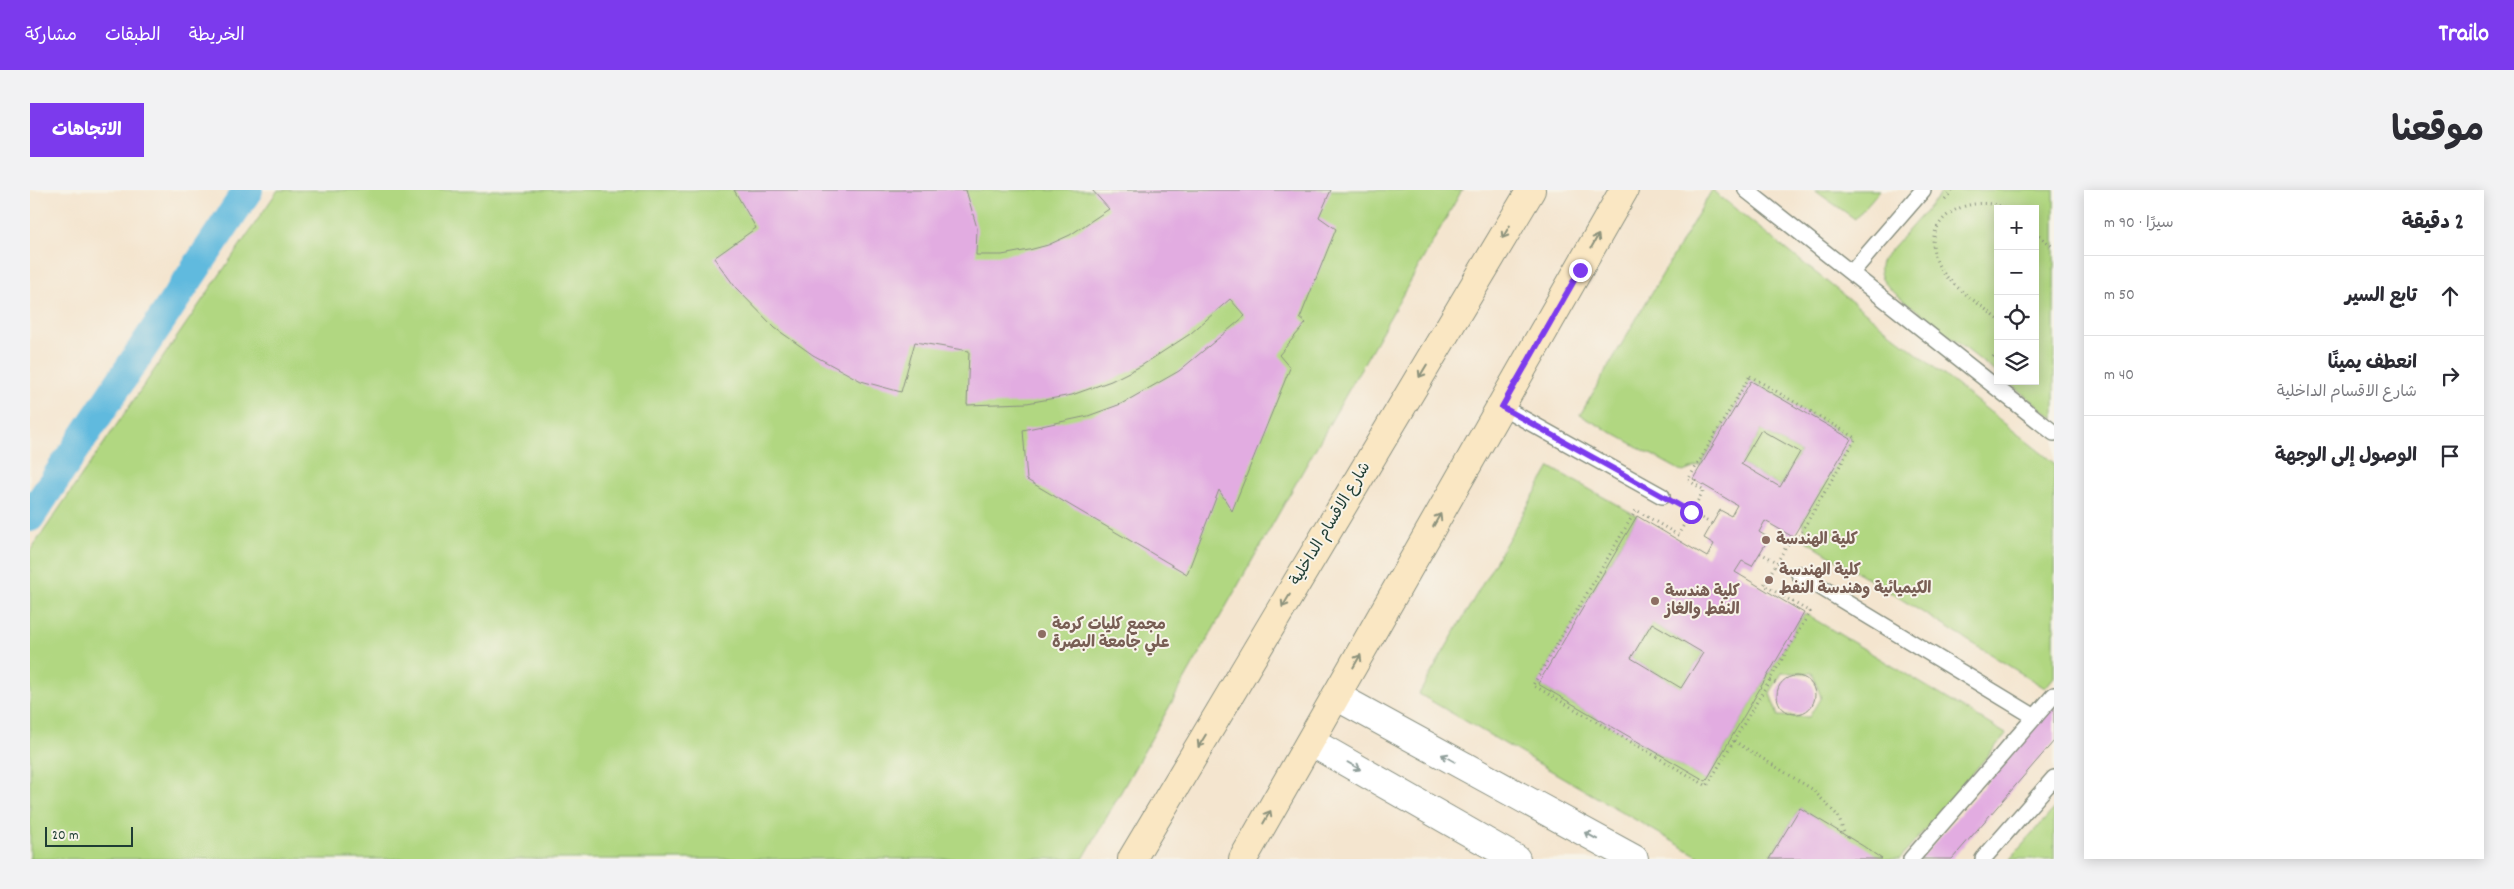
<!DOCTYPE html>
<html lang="ar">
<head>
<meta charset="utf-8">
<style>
	:root { --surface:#fff; --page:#f2f2f3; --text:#2b2b33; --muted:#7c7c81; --line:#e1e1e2; --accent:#7c3aed }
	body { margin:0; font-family:Dekko,"Playpen Sans Arabic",sans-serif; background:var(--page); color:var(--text); direction:rtl }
	.controls { position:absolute; right:15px; top:15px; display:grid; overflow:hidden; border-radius:0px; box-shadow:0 2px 12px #0003 }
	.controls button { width:45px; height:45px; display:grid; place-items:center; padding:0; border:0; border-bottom:1px solid var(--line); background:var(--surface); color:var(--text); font:25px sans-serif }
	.scale { position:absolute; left:15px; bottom:12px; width:88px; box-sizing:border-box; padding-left:5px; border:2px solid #1f3d34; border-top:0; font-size:14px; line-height:18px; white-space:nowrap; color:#1f3d34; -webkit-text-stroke:4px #f7f3e8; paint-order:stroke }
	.stop { position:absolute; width:15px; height:15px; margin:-11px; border:4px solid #7c3aed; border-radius:50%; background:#fff }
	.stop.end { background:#7c3aed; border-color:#fff; box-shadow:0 1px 5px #0008 }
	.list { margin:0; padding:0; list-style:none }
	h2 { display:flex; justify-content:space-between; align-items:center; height:65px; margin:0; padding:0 20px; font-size:21px }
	h2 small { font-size:16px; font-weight:400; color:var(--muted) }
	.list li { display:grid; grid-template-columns:32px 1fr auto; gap:15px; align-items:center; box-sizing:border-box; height:80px; padding:0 20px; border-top:1px solid var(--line) }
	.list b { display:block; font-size:19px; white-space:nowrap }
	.list p { margin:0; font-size:16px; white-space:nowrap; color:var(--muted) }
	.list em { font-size:16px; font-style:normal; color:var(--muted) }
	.icon { flex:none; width:28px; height:28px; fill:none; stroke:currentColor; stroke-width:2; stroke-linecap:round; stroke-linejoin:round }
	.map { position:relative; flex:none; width:2024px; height:669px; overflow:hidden; direction:ltr; border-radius:0px }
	header { display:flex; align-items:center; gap:30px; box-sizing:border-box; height:70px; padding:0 25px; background:var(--accent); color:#fff }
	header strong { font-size:24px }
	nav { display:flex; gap:28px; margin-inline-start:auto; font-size:18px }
	.intro { display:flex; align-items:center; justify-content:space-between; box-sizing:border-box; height:120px; padding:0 30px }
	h1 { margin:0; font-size:35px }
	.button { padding:12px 22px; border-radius:0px; background:var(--accent); color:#fff; font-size:18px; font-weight:700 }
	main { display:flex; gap:30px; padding:0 30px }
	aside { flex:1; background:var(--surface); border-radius:0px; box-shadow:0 2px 12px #0003 }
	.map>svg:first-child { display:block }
	.green { fill:#b1d781; stroke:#688a5a; fill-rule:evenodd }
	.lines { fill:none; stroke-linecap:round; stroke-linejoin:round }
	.canal { stroke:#60bade; stroke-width:30 }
	.building { fill:#e2ace1; fill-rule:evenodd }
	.lane-casing { stroke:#8a9182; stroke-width:18 }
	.street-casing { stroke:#8a9182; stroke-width:30 }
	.secondary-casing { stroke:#8a9182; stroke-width:30 }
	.path { stroke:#8a9182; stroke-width:3; stroke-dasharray:1 4; stroke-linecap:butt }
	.lane { stroke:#fff; stroke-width:15 }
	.street { stroke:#fff; stroke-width:28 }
	.secondary { stroke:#fae7c3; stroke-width:28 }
	.oneway { stroke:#8c927c }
	.oneway2 { stroke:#8f9e9a }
	.route { stroke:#7c3aed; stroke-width:6 }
	.education-dot { fill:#8d6e63; stroke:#f7f3e8; stroke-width:2 }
	.labels { text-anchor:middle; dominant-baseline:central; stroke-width:4; stroke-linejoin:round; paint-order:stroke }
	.street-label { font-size:16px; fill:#1f3d34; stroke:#f7f3e8 }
	.education-label { font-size:16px; font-weight:bold; fill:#785e54; stroke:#f7f3e8; text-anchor:start }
</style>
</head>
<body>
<header>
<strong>Trailo</strong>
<nav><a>الخريطة</a><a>الطبقات</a><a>مشاركة</a></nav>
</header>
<div class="intro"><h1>موقعنا</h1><a class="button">الاتجاهات</a></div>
<main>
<aside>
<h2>2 دقيقة<small>سيرًا · 90 m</small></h2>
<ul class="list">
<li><svg class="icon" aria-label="ahead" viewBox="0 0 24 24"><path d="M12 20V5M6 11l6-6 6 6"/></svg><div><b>تابع السير</b></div><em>50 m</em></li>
<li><svg class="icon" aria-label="right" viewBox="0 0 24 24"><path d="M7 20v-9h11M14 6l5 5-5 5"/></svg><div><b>انعطف يمينًا</b><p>شارع الاقسام الداخلية</p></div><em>40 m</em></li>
<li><svg class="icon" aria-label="arrive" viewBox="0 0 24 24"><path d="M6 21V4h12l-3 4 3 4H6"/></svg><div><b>الوصول إلى الوجهة</b></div></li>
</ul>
</aside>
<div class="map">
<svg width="2024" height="669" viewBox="0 0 2024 669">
	<rect width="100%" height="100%" fill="#f7f3e8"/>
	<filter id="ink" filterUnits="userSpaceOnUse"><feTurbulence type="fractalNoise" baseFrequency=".02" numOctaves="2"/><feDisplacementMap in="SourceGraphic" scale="10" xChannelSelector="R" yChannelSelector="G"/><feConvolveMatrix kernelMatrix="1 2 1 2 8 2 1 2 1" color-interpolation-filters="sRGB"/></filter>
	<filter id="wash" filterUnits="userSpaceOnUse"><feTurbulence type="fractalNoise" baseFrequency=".0096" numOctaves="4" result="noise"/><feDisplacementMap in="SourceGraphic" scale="20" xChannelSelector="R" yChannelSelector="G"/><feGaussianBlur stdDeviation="1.12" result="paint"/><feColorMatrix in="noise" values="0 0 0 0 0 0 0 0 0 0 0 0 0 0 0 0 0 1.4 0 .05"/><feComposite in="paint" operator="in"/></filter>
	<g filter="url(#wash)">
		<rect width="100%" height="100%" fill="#f4e5cf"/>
		<g class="green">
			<path d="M 248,0 L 1432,0 L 1053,669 L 0,669 L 0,361 Z"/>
			<path d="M 1682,0 L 2024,273 L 2024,487 L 2015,498 L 1777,351 L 1772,331 L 1821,249 L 1721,191 L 1671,275 L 1653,282 L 1550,225 Z"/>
			<path d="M 1784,0 L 1850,0 L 1825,29 Z"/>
			<path d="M 1914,0 L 2024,0 L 2024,228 L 1977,191 L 2005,191 L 2005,19 L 1968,19 L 1968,184 L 1861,100 C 1853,91 1846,82 1852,70 Z"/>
			<path d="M 1731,240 L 1770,262 L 1750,297 L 1711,274 Z"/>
			<path d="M 1520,277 L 1607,326 L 1508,494 L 1676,591 L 1774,423 L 1976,544 L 1870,669 L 1852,669 L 1770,618 L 1739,669 L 1673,669 L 1389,504 ZM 1752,483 L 1782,483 L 1791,507 L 1779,527 L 1748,526 L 1740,503 Z"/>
			<path d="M 1622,433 L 1673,463 L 1651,498 L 1601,468 Z"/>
			<path d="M 2024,619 L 2024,669 L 1980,669 Z"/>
		</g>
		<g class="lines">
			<path class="canal" d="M 0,327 L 218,0"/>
		</g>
		<g id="blocks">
			<g class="building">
				<path d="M 704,0 L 936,0 L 947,38 L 946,65 L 972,65 L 999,60 L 1018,55 L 1040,45 L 1079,19 L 1062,0 L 1301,0 L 1289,27 L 1306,39 L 1270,128 L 1276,133 L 1249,165 L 1260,178 L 1202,321 L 1189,300 L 1157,384 L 997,290 L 993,240 L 1058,226 L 1091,214 L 1149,181 L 1215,126 L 1200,109 L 1160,144 L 1111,176 L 1081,191 L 1042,205 L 997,213 L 937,215 L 939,161 L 885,152 L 871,202 L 831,191 L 783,165 L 745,138 L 706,98 L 684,68 L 726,38 Z"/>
				<path d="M 1721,191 L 1821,249 L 1763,347 L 1735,331 L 1729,342 L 1739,348 L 1722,376 L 1712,371 L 1705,382 L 1774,423 L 1676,591 L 1508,494 L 1607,326 L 1677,367 L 1684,354 L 1674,348 L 1690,320 L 1701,326 L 1707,315 L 1663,289 ZM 1731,240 L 1770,262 L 1750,297 L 1711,274 ZM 1622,433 L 1673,463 L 1651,498 L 1601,468 Z"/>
				<circle cx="1766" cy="505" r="19"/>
				<path d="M 2024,515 L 2024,551 L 1922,669 L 1891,669 Z"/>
				<path d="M 1770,618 L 1833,656 L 1852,669 L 1739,669 Z"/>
			</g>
		</g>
	</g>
	<g filter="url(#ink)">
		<use href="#blocks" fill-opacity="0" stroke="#8a9182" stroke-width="1"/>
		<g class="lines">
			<g class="lane-casing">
				<g id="lane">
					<path d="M 1716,0 L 2024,243"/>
					<path d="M 1822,82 L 1893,0"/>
					<path d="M 1472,217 L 1632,306"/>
					<path d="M 1769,384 L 2005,527"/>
					<path d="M 1881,669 L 2024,505"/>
					<path d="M 1953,669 L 2024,588"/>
				</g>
			</g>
			<g class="street-casing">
				<g id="street">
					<path d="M 1306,506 L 1604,669"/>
					<path d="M 1281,552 L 1486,669"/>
				</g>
			</g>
			<g class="secondary-casing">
				<g id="secondary">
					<path d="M 1102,669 L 1501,0"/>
					<path d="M 1213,669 L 1594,0"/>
				</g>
			</g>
			<g class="path">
				<path d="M 1915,9 L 1923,0"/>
				<path d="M 2005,42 L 2024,58"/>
				<path d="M 1968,129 C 1951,115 1921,96 1910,78 C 1884,32 1937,0 1978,19"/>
				<path d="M 1963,167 L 1968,161"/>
				<path d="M 1720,186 L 1826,248 L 1765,353 L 1760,350 L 1734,395 L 1780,422 L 1677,596 L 1503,495 L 1606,320 L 1648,345 L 1674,300 L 1658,290 Z"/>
				<path d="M 1650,316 L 1682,334"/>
				<path d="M 1730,363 L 1749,373"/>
				<path d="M 1740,490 L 1746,493"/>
				<path d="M 1704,551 L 1782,599 L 1808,626 L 1815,645"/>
			</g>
			<use href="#lane" class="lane"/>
			<use href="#street" class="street"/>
			<use href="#secondary" class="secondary"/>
		</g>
		<defs><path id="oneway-shaft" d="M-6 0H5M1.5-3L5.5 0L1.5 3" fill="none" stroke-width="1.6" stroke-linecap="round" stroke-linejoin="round" transform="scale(1.25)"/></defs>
		<g class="oneway">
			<use href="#oneway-shaft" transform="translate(1476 42) rotate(121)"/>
			<use href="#oneway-shaft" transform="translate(1565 51) rotate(-61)"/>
			<use href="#oneway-shaft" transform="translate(1393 181) rotate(121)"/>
			<use href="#oneway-shaft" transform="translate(1407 330) rotate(-60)"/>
			<use href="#oneway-shaft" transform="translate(1256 411) rotate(121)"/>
			<use href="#oneway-shaft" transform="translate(1327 471) rotate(-60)"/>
			<use href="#oneway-shaft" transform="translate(1172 551) rotate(121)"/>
			<use href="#oneway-shaft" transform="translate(1237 627) rotate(-60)"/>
		</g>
		<g class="oneway2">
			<use href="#oneway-shaft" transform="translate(1418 568) rotate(-151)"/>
			<use href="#oneway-shaft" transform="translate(1324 576) rotate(30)"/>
			<use href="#oneway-shaft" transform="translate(1561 646) rotate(-151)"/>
		</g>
	</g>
	<g class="lines" filter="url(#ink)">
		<path class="route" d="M 1550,80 L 1472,217 L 1661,322"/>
	</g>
	<g class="education-dot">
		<circle cx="1736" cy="350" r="5"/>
		<circle cx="1739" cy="390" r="5"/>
		<circle cx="1625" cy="411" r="5"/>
		<circle cx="1012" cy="444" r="5"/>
	</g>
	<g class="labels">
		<g class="street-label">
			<text transform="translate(1301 334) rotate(-59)">شارع الاقسام الداخلية</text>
		</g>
		<g class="education-label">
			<text x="1746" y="350">كلية الهندسة</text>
			<text x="1749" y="381">كلية الهندسة<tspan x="1749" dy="18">الكيميائية وهندسة النفط</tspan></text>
			<text x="1635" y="402">كلية هندسة<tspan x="1635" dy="18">النفط والغاز</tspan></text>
			<text x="1022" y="435">مجمع كليات كرمة<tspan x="1022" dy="18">علي جامعة البصرة</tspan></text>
		</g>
	</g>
</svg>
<div class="controls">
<button>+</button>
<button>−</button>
<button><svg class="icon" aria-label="locate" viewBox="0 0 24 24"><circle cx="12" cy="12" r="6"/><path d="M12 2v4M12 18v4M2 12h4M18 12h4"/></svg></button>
<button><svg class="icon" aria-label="layers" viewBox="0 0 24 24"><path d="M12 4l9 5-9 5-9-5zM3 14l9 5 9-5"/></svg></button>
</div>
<div class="scale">20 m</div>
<div class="stop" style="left:1661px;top:322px"></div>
<div class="stop end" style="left:1550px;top:80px"></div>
</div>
</main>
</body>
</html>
